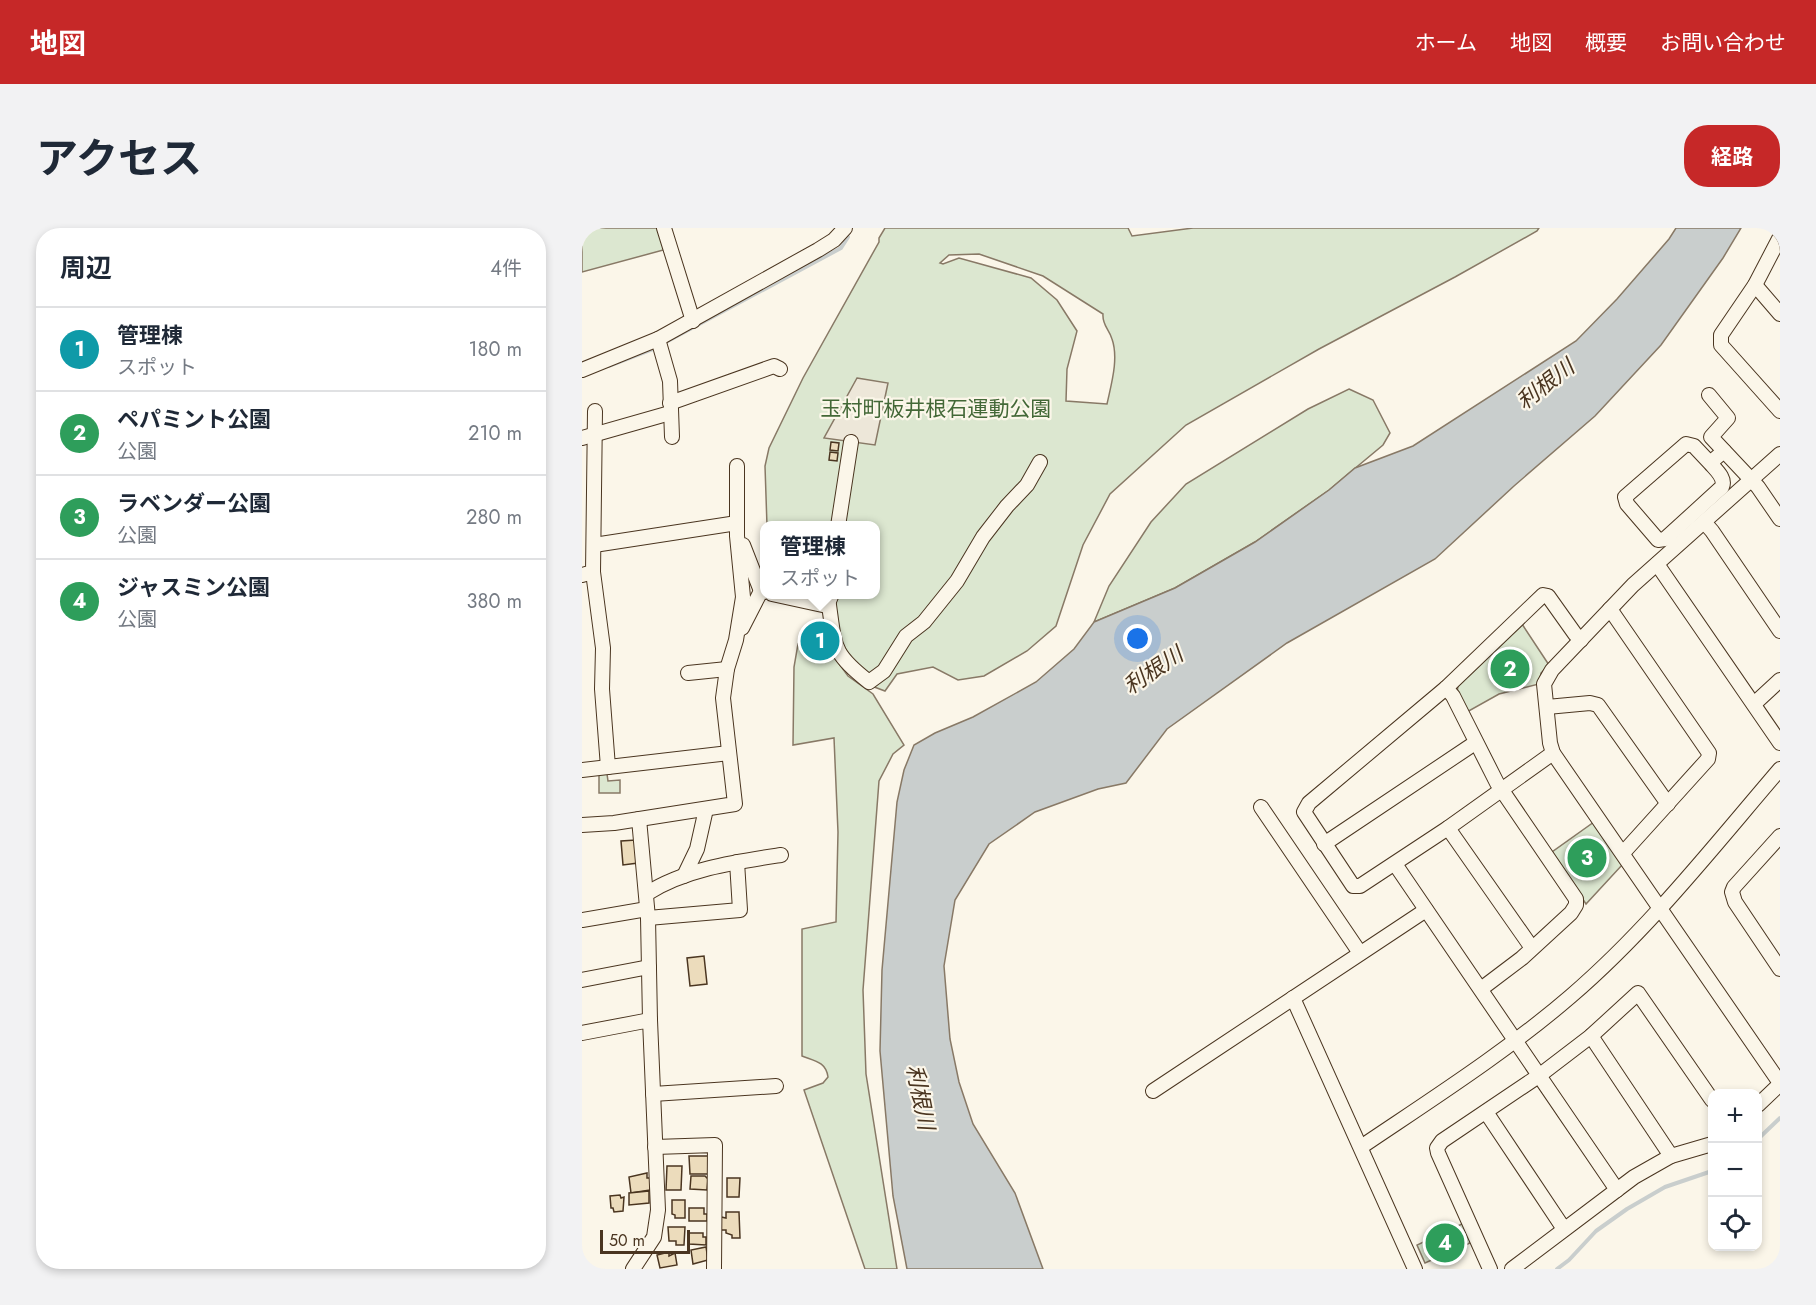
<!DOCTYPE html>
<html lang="ja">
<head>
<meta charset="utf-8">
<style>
	:root { --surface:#fff; --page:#f2f2f3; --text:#1f2937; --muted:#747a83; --line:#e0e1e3; --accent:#c62828 }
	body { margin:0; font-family:Jost,"Noto Sans JP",sans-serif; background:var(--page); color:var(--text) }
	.controls { position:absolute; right:18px; bottom:18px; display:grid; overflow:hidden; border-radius:12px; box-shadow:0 3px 9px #0003 }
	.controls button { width:54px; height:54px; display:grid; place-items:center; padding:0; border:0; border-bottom:2px solid var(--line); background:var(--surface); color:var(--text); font:30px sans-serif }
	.scale { position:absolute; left:18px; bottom:15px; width:90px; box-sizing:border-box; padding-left:6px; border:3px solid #4a3520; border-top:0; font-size:16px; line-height:21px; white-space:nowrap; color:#4a3520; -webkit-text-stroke:4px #fbf6e9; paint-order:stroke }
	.you { position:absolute; left:556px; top:411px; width:21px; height:21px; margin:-15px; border:4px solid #fff; border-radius:50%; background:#1a73e8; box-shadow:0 0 0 9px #1a73e833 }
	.badge { display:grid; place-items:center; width:39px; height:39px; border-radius:50%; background:var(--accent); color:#fff; font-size:20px; font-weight:700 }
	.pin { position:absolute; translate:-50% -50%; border:3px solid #fff; box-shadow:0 2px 6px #0006 }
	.popup { position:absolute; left:178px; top:293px; width:120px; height:78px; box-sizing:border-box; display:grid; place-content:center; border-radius:12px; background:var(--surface); filter:drop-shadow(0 2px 4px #0005); font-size:20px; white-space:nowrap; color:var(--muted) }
	.popup b { font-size:22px; color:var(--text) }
	.popup::after { content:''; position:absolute; left:50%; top:100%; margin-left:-12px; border:12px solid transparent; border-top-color:var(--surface) }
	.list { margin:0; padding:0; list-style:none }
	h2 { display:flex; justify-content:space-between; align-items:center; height:78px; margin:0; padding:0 24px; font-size:26px }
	h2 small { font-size:20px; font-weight:400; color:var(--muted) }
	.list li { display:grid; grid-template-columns:39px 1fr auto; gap:18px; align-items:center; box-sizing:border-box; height:84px; padding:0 24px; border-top:2px solid var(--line) }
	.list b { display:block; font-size:22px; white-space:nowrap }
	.list p { margin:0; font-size:20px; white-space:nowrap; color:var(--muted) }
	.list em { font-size:20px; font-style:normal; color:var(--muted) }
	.icon { flex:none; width:33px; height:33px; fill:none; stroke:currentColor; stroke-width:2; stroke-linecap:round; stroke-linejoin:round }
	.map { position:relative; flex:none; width:1198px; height:1041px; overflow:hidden; border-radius:24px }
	header { display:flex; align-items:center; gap:36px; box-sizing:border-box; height:84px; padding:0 30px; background:var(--accent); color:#fff }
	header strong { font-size:28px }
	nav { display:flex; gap:33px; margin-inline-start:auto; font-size:21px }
	.intro { display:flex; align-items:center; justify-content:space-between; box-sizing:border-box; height:144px; padding:0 36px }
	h1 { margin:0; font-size:42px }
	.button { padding:15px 27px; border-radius:24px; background:var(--accent); color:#fff; font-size:21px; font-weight:700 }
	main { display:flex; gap:36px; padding:0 36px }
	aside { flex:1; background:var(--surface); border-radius:24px; box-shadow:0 3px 9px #0003 }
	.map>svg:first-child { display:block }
	.green { fill:#dce7d0; stroke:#887966; stroke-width:1.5; fill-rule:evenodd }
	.parking { fill:#ede7d9; stroke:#887966; stroke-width:1.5 }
	.water { fill:#c9cecd; stroke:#887966; stroke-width:1.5 }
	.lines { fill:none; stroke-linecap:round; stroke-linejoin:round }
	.stream { stroke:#c9cecd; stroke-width:4 }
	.building { fill:#ecdcbc; stroke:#4a3520; stroke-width:1.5 }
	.minor-casing { stroke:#4a3520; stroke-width:16 }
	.minor { stroke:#fbf6e9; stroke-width:14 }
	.labels { text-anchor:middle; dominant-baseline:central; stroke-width:4.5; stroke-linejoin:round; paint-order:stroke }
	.park-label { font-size:21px; fill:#436837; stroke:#fbf6e9 }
	.water-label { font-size:22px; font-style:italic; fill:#4a3520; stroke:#fbf6e9 }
</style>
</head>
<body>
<header>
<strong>地図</strong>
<nav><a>ホーム</a><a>地図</a><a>概要</a><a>お問い合わせ</a></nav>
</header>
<div class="intro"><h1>アクセス</h1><a class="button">経路</a></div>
<main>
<aside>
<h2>周辺<small>4件</small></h2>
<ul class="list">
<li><span class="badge" style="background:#0f9aa8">1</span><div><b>管理棟</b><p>スポット</p></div><em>180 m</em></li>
<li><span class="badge" style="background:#2e9e5b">2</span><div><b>ペパミント公園</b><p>公園</p></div><em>210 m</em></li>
<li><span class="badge" style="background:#2e9e5b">3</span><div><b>ラベンダー公園</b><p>公園</p></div><em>280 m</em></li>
<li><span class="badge" style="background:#2e9e5b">4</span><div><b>ジャスミン公園</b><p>公園</p></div><em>380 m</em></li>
</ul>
</aside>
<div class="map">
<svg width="1198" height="1041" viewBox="0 0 1198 1041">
	<rect width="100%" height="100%" fill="#fbf6e9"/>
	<g class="green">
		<path d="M 0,0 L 78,0 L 85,21 L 0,44 Z"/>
		<path d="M 303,0 L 546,0 L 550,8 L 611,0 L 957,0 L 955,3 L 873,49 L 737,121 L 604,197 L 528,266 L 501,317 L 474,398 L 445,423 L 402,448 L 376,452 L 351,439 L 315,446 L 303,463 L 287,457 L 265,441 L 242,387 L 240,367 L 294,366 L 294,298 L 185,298 L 183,238 L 187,220 L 221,150 L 297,14 L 297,10 ZM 397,26 L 461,48 L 521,86 C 520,97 527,101 530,111 C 537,131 529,157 525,176 L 484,173 L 485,141 L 495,103 L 475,72 L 449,50 L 377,30 L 361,36 L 358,35 L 367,27 Z"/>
		<path d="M 767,161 L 791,172 L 808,205 L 801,217 L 747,262 L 673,314 L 593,360 L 512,394 L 527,358 L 569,294 L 604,256 L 726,181 Z"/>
		<path d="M 940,396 L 967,437 L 959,445 L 957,456 L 917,466 L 885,484 L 875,465 L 876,458 Z"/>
		<path d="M 221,412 L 226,412 L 233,424 L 247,422 L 266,448 L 291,466 L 322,517 L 311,526 L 297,553 L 281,762 L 284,846 L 315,1041 L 283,1041 L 222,862 L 241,855 L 246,849 C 244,834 233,833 220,828 L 220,701 L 254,694 L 256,604 L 252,510 L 211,517 L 212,439 L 216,416 Z"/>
		<path d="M 17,546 L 25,546 L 26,553 L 38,552 L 38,565 L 17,565 Z"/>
		<path d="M 1012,594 L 1041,636 L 1004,676 L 970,624 Z"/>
		<path d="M 882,995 L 890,1014 L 843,1035 L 835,1017 Z"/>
	</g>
	<path class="parking" d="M 275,150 L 306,155 L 293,217 L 242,210 Z"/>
	<path class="water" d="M 1094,0 L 1159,0 L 1141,30 L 1079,117 L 1013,188 L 932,258 L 853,331 L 705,415 L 585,501 L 544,555 L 516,561 L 453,584 L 407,616 L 373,672 L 362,738 L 368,811 L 377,854 L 391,896 L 433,965 L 461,1041 L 325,1041 L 311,968 L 298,823 L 300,742 L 315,574 L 322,542 L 332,517 L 353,505 L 391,489 L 454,454 L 492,421 L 512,394 L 593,360 L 673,314 L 747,262 L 773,240 L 831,218 L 994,113 L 1035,71 L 1087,11 Z"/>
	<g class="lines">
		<g class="stream">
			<path d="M 82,115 L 259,20 L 266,9"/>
			<path d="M 27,138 L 74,120"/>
			<path d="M 1176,911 L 1198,890"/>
			<path d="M 975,1041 L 987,1032 L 1014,1003 L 1045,981 L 1083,959 L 1130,943"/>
		</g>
	</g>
	<g class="building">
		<path d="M 249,214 L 257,215 L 256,223 L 248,222 Z"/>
		<path d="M 248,224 L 256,225 L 255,233 L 247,232 Z"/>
		<path d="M 242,405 L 244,419 L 234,421 L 231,408 Z"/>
		<path d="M 54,612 L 56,635 L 41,637 L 39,613 Z"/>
		<path d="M 122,728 L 125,756 L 108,758 L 105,730 Z"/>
		<path d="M 107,928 L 127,928 L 127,946 L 108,946 Z"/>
		<path d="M 85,938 L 100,938 L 99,962 L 84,962 Z"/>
		<path d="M 65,945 L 65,950 L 68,950 L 68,962 L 49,965 L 47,949 Z"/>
		<path d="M 109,948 L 123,948 L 126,951 L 125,962 L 108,961 Z"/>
		<path d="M 145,950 L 158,950 L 157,969 L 145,969 Z"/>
		<path d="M 67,963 L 67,975 L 47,977 L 47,965 Z"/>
		<path d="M 38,967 L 39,970 L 42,969 L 41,983 L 32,984 L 31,980 L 29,980 L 28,968 Z"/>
		<path d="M 90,972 L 103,972 L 103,990 L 93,990 L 93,987 L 90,986 Z"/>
		<path d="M 107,980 L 122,980 L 122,986 L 125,986 L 125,993 L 107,993 Z"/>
		<path d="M 144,984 L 157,984 L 158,1010 L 150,1010 L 150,1007 L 144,1005 L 144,1002 L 139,1002 L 139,989 L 144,990 Z"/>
		<path d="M 86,999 L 103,999 L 102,1017 L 94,1017 L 94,1013 L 87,1013 Z"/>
		<path d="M 107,1005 L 121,1005 L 121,1009 L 124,1009 L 124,1017 L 107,1016 Z"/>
		<path d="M 124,1019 L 126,1032 L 111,1036 L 109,1022 Z"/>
		<path d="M 87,1024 L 87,1028 L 93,1025 L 95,1037 L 78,1040 L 75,1027 Z"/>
	</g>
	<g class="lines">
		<g class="minor-casing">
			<g id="minor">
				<path d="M 82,0 L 111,93"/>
				<path d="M 1198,9 L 1173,57 L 1139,107 L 1139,117 L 1198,183"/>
				<path d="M 1173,57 L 1198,86"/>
				<path d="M 76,111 L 88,153 L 90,209"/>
				<path d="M 0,142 L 76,111 L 236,22 L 252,12 L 263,0"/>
				<path d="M 1127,167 L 1146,190 L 1129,209 L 1176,259 L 1198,291"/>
				<path d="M 88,175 L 192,138 L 198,141"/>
				<path d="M 0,210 L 88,185"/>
				<path d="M 1198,226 L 1051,357 L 970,442 L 962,456 L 968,515 L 971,525 L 1198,855"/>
				<path d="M 1128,235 C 1134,242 1144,250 1140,259 L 1083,311 L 1076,312 L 1045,276 L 1043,269 L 1104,216 L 1112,218 L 1128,235 L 1142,223"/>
				<path d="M 1122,294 L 1130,303 L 1198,403"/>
				<path d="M 256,298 L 269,214"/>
				<path d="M 12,317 L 155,295"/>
				<path d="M 161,317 L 179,363"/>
				<path d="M 1075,336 L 1198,515"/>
				<path d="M 11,344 L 21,420 L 20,461 L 26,539"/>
				<path d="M 0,347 L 11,344 L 13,183"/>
				<path d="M 190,366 L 245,378 L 250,366"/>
				<path d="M 247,377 C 253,420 251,426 287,454 L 302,443 L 324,408 L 342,394 L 375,353 L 401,309 L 425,278 L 445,257 L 458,234"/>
				<path d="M 1028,381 L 1127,525 L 1126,531 L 1041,625"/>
				<path d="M 160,400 L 179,363 L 182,364"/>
				<path d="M 106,445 L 145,441"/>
				<path d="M 864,460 L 871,468 L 915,555 L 994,671 L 994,677 L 989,685 L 940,730 L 899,761"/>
				<path d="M 1172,476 L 1198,452"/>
				<path d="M 965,479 L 1008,475 L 1016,477 L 1086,576"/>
				<path d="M 971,525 L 866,600 L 778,658 L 771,658 L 722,584 L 727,575 L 864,460 L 961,367 L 966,368 L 993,406 L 999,412"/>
				<path d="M 0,542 L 147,525"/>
				<path d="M 679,579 L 778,725"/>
				<path d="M 57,591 L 66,690 L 68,792"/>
				<path d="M 0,597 L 32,595 L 153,576 L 141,470 L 145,441 L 154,412 L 161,369 L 155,308 L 155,238"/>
				<path d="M 866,600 L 950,720"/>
				<path d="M 1198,608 L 1152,659 L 1150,664 L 1153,674 L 1198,741"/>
				<path d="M 742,616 L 893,515"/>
				<path d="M 813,636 L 1035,962"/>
				<path d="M 102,648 L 115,621 L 124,581"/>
				<path d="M 64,666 C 103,641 153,634 199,627"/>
				<path d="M 66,690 L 158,682 L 155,634"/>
				<path d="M 0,692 L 65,681"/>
				<path d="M 0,752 L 67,739"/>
				<path d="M 711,770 L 833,1041"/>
				<path d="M 0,805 L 68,792 L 76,982 L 72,1009 L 51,1041"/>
				<path d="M 1009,808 L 1089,928"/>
				<path d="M 571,863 L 844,682"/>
				<path d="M 71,866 L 194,858"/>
				<path d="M 1176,877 L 1198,856"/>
				<path d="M 904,884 L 982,1001"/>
				<path d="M 73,919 L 133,917 L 132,1041"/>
				<path d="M 779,919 C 850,871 924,824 989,768 C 1067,701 1131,619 1198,541"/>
				<path d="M 908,1041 L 856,925 L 855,920 L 860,913 L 958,847 L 1009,808 L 1056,765 L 1130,872"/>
				<path d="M 930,1041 L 1052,949 L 1089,928 L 1130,916"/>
			</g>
		</g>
		<use href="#minor" class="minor"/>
	</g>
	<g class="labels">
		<g class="park-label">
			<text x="354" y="181">玉村町板井根石運動公園</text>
		</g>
		<g class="water-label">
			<text transform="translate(963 156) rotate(-38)">利根川</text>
			<text transform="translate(571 442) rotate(-34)">利根川</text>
			<text transform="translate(339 869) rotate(79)">利根川</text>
		</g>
	</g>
</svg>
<div class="controls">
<button>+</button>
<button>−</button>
<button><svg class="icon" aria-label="locate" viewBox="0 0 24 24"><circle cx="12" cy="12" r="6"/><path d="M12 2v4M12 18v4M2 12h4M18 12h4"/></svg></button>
</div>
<div class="scale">50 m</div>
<div class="you"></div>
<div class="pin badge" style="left:238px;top:413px;background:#0f9aa8">1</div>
<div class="popup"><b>管理棟</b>スポット</div>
<div class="pin badge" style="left:928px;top:441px;background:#2e9e5b">2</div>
<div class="pin badge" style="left:1005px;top:630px;background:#2e9e5b">3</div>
<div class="pin badge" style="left:863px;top:1015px;background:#2e9e5b">4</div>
</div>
</main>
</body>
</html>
